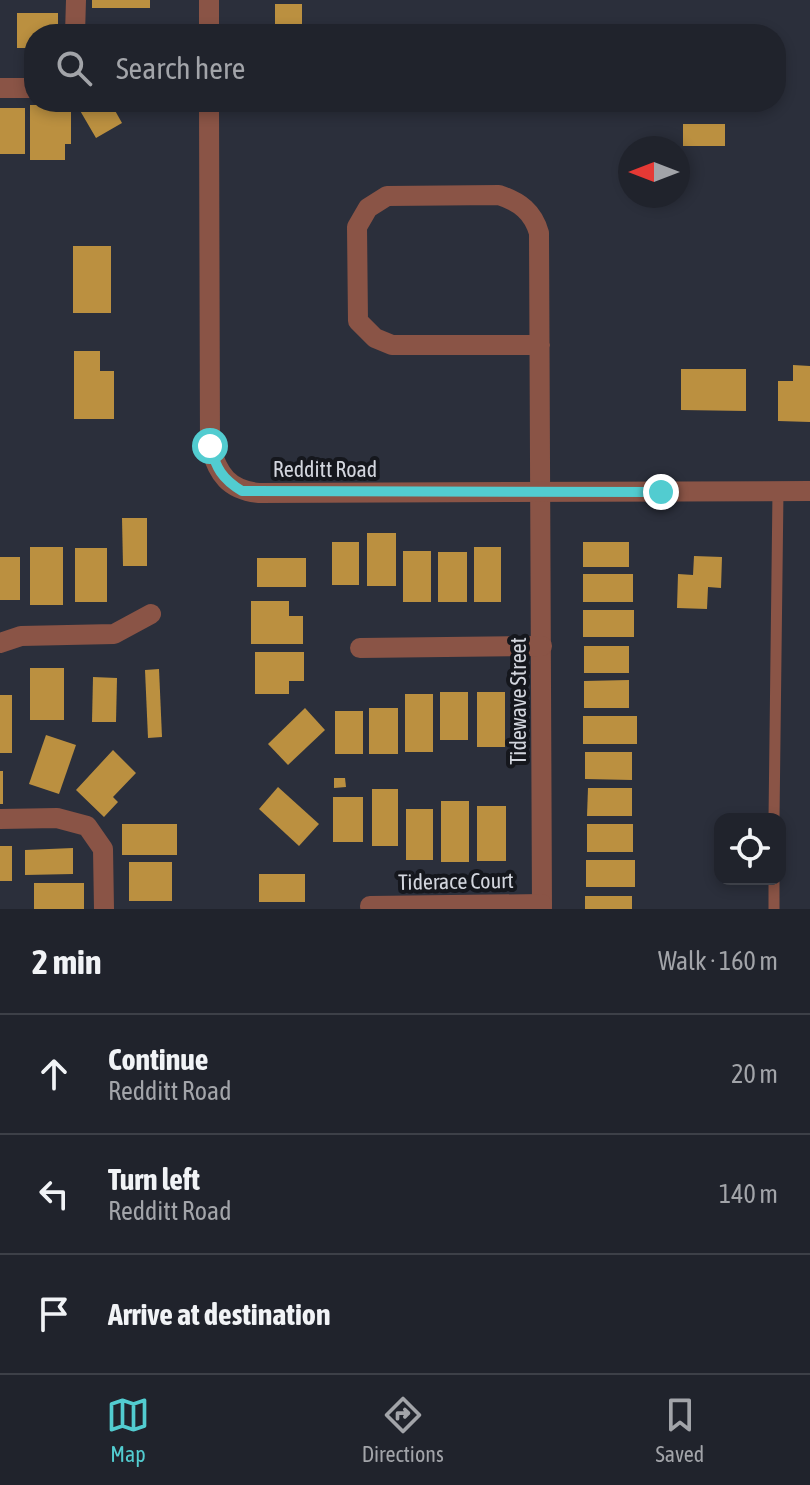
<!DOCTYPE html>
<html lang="en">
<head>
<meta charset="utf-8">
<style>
	:root { --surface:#20232c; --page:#282b34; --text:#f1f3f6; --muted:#a2a4a9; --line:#3d4048; --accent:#52ccd0 }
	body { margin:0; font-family:"Asap Condensed",sans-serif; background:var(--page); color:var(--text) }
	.controls { position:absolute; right:24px; bottom:24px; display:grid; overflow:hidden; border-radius:16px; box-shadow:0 4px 12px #0003 }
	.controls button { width:72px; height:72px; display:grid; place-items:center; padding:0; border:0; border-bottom:2px solid var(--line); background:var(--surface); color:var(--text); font:40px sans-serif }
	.compass { position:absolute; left:618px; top:136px; width:72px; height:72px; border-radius:50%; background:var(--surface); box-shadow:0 4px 12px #0003; rotate:270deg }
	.stop { position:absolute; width:24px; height:24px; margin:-18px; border:6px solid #52ccd0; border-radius:50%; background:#fff }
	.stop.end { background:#52ccd0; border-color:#fff; box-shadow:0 2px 8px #0008 }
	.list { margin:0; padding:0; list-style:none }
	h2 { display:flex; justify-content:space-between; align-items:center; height:104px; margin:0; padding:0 32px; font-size:34px }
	h2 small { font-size:26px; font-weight:400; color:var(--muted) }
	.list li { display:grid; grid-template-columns:52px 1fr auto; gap:24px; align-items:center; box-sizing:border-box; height:120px; padding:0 32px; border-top:2px solid var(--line) }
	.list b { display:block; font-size:30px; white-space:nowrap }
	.list p { margin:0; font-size:26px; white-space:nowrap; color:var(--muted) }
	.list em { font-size:26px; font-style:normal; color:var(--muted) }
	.icon { flex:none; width:44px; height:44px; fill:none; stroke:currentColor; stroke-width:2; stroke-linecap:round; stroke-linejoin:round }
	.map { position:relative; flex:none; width:810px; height:909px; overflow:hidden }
	.search { position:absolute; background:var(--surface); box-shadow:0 4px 12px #0003; left:24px; right:24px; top:24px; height:88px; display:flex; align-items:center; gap:20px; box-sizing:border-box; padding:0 28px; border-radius:32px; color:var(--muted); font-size:30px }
	.sheet { height:464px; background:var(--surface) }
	nav { display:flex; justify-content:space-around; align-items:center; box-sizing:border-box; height:112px; border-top:2px solid var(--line); background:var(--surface); font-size:22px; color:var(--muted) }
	nav a { display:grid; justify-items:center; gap:4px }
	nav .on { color:var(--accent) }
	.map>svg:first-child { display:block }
	.building { fill:#bb9040 }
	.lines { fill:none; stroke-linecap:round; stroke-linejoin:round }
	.service { stroke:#8a5446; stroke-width:11 }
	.minor { stroke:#8a5446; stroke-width:20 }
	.tertiary { stroke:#8a5446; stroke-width:20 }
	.route { stroke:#52ccd0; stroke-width:10 }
	.labels { text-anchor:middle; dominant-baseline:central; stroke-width:8; stroke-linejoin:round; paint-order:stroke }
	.street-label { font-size:22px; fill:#d2d5dd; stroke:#15171d }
</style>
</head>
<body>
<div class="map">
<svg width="810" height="909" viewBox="0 0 810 909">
	<rect width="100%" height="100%" fill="#2b2f3b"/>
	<g class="building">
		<rect x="92" y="0" width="58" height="8"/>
		<rect x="275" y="4" width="27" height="30"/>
		<path d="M 17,13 L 58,13 L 58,34 L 34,34 L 34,62 L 30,62 L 30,48 L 17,48 Z"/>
		<path d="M 75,102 L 122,102 L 113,107 L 122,123 L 96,138 Z"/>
		<rect x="697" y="102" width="43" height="10"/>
		<path d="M 30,105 L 71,105 L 71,144 L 65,144 L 65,160 L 30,160 Z"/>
		<rect x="0" y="108" width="25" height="46"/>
		<rect x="683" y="124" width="42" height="22"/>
		<rect x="73" y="246" width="38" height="67"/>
		<path d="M 74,351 L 100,351 L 100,371 L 114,371 L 114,419 L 74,419 Z"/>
		<path d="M 793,365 L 810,366 L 810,422 L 778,421 L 778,381 L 793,381 Z"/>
		<path d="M 681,369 L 746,369 L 746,411 L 681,410 Z"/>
		<path d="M 122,518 L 147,518 L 147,566 L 123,566 Z"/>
		<rect x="367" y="533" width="29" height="53"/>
		<rect x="332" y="542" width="27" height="43"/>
		<rect x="583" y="542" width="46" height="25"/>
		<rect x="30" y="547" width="33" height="58"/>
		<rect x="474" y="547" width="27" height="55"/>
		<rect x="75" y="548" width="32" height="54"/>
		<rect x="403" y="551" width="28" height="51"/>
		<rect x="438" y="552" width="29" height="50"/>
		<path d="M 694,556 L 722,557 L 721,588 L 708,587 L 707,609 L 677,608 L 678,574 L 693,575 Z"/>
		<rect x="0" y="557" width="20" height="43"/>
		<rect x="257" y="558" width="49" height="29"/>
		<rect x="583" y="574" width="50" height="28"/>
		<path d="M 251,601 L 289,601 L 289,616 L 303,616 L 303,644 L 251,644 Z"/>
		<rect x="583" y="610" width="51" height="27"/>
		<rect x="584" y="646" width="45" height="27"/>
		<path d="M 255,652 L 304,652 L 304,681 L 289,681 L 289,694 L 255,694 Z"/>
		<rect x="30" y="668" width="34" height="52"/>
		<path d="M 159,669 L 162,737 L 148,738 L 145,670 Z"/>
		<path d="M 93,677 L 117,678 L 116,722 L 92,722 Z"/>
		<path d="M 629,680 L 629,708 L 584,708 L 584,681 Z"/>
		<rect x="440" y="692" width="28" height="48"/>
		<rect x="477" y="692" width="28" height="55"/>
		<rect x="405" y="694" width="28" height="58"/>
		<rect x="0" y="695" width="12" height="58"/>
		<path d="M 305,708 L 325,730 L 288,765 L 268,744 Z"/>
		<rect x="369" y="708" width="29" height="46"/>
		<rect x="335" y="711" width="28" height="43"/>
		<rect x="583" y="716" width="54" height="28"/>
		<path d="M 46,735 L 76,745 L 59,794 L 29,784 Z"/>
		<path d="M 113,750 L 136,773 L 113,797 L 118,802 L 104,817 L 76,790 Z"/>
		<path d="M 585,752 L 632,752 L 632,780 L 585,779 Z"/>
		<rect x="0" y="771" width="3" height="33"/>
		<path d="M 334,778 L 345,778 L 346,787 L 334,788 Z"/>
		<path d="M 278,787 L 319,824 L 299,846 L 259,809 Z"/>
		<path d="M 588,788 L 632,788 L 632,816 L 587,816 Z"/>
		<rect x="372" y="789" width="26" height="57"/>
		<rect x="333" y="797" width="30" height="45"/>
		<rect x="441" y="801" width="28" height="61"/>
		<rect x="477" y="806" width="29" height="55"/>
		<rect x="406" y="809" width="27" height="51"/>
		<rect x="122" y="824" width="55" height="31"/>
		<rect x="587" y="824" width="46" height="28"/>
		<rect x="0" y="846" width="12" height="35"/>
		<path d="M 73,848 L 73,874 L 25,875 L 25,850 Z"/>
		<rect x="586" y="860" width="49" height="27"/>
		<rect x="129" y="862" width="43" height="39"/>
		<rect x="259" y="874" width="46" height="28"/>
		<rect x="34" y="883" width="50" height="26"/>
		<rect x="585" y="896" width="47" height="13"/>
	</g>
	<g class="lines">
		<g class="service">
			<path d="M 774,819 L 778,491"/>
			<path d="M 774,879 L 774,909"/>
		</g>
		<g class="minor">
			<path d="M 75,34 L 76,0"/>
			<path d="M 0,88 L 34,88"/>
			<path d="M 540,345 L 392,345 L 375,338 L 358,321 L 357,227 L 368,208 L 387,196 L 499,195 C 520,202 533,212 539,233 L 542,909"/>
			<path d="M 0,643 L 21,636 L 114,634 L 151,614"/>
			<path d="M 360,648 L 542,646"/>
			<path d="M 0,819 L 57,818 L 87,826 L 103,849 L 104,909"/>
			<path d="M 370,906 L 542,904"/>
		</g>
		<g class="tertiary">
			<path d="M 209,0 L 209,34"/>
			<path d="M 209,102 L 210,446 C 218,475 229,490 259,493 L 810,491"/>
		</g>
	</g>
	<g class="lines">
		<path class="route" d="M 210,446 C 216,468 222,479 242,491 L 661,492"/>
	</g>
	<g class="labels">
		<g class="street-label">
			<text x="325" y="469">Redditt Road</text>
			<text transform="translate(518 701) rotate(-90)">Tidewave Street</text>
			<text transform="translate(456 881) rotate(-1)">Tiderace Court</text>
		</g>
	</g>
</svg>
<div class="controls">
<button><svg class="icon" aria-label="locate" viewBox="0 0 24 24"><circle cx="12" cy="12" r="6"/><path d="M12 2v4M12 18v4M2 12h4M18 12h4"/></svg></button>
</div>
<svg class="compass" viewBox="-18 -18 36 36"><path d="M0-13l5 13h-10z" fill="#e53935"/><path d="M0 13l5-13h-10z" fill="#a2a4a9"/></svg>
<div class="stop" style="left:210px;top:446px"></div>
<div class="stop end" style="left:661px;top:492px"></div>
<div class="search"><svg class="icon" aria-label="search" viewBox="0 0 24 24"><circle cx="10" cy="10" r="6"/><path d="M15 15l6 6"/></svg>Search here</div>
</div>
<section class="sheet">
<h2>2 min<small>Walk · 160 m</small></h2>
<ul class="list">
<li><svg class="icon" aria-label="ahead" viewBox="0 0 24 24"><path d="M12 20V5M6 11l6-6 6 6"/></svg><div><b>Continue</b><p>Redditt Road</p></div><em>20 m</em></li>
<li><svg class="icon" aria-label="left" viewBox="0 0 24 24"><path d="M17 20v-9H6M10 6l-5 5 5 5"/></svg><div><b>Turn left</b><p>Redditt Road</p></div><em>140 m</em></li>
<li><svg class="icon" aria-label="arrive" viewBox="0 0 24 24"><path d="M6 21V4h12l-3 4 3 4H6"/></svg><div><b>Arrive at destination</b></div></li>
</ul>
</section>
<nav>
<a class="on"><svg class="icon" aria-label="map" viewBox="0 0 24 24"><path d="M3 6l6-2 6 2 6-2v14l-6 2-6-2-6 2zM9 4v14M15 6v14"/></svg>Map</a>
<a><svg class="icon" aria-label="directions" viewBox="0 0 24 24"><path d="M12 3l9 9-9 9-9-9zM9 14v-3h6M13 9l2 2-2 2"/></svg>Directions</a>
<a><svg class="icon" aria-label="saved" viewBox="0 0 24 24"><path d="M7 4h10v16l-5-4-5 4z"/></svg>Saved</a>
</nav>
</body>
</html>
